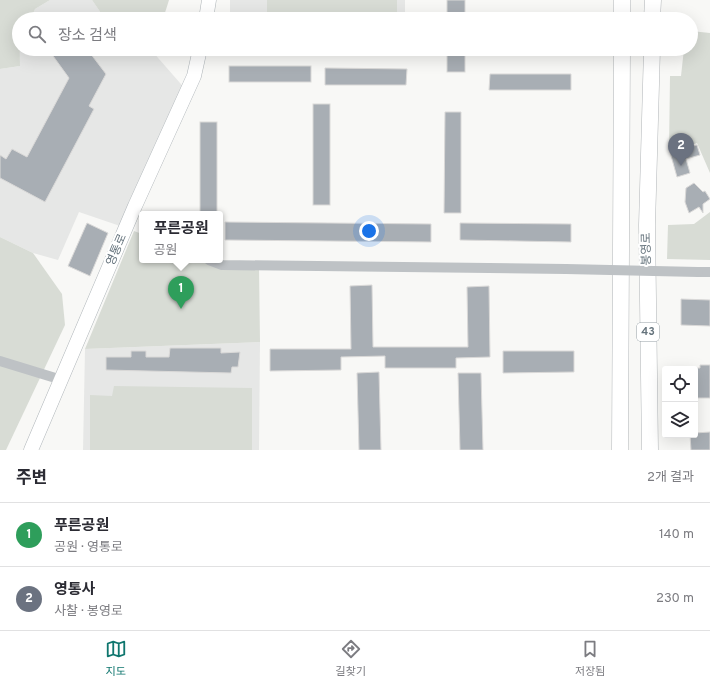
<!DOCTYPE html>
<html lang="ko">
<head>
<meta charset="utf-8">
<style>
	:root { --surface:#fff; --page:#f7f7f7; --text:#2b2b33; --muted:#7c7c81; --line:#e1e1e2; --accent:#0f766e }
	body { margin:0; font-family:Overpass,"Noto Sans KR",sans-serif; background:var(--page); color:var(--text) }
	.controls { position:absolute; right:12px; bottom:12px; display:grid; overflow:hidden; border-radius:4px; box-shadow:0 4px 16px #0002 }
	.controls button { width:36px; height:36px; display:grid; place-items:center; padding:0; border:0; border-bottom:1px solid var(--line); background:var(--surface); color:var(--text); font:20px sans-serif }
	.you { position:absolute; left:369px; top:231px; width:14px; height:14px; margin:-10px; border:3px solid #fff; border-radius:50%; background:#1a73e8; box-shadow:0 0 0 6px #1a73e833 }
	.badge { display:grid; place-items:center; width:26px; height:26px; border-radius:50%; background:var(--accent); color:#fff; font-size:13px; font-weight:700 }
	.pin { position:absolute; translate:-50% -33px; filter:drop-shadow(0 1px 2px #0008) }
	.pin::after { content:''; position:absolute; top:21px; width:14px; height:12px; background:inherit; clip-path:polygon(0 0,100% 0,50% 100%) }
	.popup { position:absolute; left:139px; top:211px; width:84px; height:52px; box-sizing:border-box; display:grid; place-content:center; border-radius:4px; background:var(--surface); filter:drop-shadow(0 1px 3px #0005); font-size:13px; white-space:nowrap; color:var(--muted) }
	.popup b { font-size:15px; color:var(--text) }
	.popup::after { content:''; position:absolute; left:50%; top:100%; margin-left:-8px; border:8px solid transparent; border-top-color:var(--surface) }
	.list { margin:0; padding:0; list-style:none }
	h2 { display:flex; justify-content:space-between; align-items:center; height:52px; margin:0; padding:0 16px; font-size:17px }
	h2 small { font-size:13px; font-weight:400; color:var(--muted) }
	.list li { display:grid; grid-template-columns:26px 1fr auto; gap:12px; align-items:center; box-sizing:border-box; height:64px; padding:0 16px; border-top:1px solid var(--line) }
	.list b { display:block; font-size:15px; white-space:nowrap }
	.list p { margin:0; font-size:13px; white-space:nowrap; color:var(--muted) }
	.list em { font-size:13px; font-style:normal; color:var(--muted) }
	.icon { flex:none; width:22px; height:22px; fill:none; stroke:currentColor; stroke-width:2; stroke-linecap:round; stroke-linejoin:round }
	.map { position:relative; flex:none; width:710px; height:450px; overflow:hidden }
	.search { position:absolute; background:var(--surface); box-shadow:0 4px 16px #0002; left:12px; right:12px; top:12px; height:44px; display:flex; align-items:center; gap:10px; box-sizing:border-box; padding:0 14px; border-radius:22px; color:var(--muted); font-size:15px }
	.sheet { height:180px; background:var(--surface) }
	nav { display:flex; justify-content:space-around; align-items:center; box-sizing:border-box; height:56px; border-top:1px solid var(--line); background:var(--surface); font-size:11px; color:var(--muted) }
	nav a { display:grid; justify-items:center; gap:2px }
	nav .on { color:var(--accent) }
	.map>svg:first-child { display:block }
	.built { fill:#e6e7e6 }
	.green { fill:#d8dcd5 }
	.building { fill:#a8aeb4; stroke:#dad9d8 }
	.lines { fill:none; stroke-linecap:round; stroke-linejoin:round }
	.secondary-casing { stroke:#b0b6ba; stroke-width:15 }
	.primary-casing { stroke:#b2b6b9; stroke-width:17 }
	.street { stroke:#bec2c5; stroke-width:10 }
	.secondary { stroke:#fff; stroke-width:14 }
	.primary { stroke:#fff; stroke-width:16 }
	.street-bridge { stroke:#bec2c5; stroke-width:10 }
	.labels { text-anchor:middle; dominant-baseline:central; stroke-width:4; stroke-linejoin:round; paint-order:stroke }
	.shield { fill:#fff; stroke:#949ea4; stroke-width:1 }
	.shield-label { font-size:11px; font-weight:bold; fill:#66747d }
	.street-label { font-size:12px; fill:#66747d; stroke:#fff }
</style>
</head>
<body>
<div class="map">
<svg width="710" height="450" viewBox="0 0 710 450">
	<rect width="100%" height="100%" fill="#f8f8f6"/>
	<g class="built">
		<path d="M 50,0 L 92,0 L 105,19 L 31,19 L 35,9 Z"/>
		<rect x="230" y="0" width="175" height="19"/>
		<path d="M 19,49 L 127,49 L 152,51 L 187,91 L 126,228 L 79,212 L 58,260 L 33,253 L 0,237 L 0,69 L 20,66 Z"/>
		<path d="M 260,342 L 259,450 L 83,450 L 85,349 Z"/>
	</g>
	<g class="green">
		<path d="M 0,0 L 50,0 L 35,9 L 31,19 L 19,19 L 20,66 L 0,69 Z"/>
		<path d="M 92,0 L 169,0 L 163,19 L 105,19 Z"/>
		<path d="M 267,0 L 397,0 L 397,15 L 267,16 Z"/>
		<path d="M 691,31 L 710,33 L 710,173 L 697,143 L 681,149 L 669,150 L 670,76 L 681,76 L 684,49 L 691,49 Z"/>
		<path d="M 710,212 L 710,260 L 667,259 L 668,225 L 694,224 Z"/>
		<path d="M 134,231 L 142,234 L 142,260 L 208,260 L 259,266 L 260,342 L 85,349 Z"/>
		<path d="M 0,237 L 33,253 L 62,294 L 65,325 L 6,450 L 0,450 Z"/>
		<path d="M 114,386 L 252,388 L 252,450 L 90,450 L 90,395 L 112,396 Z"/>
	</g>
	<g class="building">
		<rect x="447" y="0" width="18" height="19"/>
		<path d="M 48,49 L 87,49 L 106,74 L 89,106 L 94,109 L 45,202 L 0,178 L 0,155 L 6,159 L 12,149 L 27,157 L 69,78 Z"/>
		<rect x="447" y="49" width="18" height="23"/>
		<rect x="229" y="66" width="82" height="16"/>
		<path d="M 325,68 L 407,69 L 406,85 L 325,85 Z"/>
		<path d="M 490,74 L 571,74 L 571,90 L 489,90 Z"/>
		<rect x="313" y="104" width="17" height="101"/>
		<path d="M 445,112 L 461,112 L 461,213 L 444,213 Z"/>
		<rect x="200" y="122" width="17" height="92"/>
		<path d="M 697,145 L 700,155 L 686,159 L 690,173 L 677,177 L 670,152 Z"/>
		<path d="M 694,183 L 703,192 L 705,191 L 710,199 L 703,204 L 703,213 L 699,207 L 689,213 L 685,202 L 686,188 Z"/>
		<path d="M 225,222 L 431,224 L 431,242 L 225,240 Z"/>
		<path d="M 87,223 L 108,233 L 90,276 L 68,266 Z"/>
		<path d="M 460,223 L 571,224 L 571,242 L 460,240 Z"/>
		<path d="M 372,285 L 373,347 L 468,347 L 467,287 L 489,286 L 490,357 L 456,358 L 456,368 L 385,368 L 385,356 L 341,357 L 341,370 L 270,371 L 270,349 L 351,349 L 350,286 Z"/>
		<path d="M 681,299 L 710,300 L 710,326 L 681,325 Z"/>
		<path d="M 170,348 L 221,348 L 221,353 L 240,352 L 238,367 L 232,367 L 231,373 L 106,370 L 106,357 L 131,357 L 131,351 L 146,351 L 146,357 L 169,357 Z"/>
		<path d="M 503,351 L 574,351 L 574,372 L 503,373 Z"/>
		<path d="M 700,365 L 710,365 L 710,398 L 695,398 L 695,368 L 700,368 Z"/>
		<path d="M 379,372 L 381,450 L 359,450 L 357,373 Z"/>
		<path d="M 458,373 L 481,373 L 483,450 L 460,450 Z"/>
		<path d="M 710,432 L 710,450 L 691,450 L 690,435 L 695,435 L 695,433 Z"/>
	</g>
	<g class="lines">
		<g class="secondary-casing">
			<g id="secondary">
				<path d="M 206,19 L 209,0"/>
				<path d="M 31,450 L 135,206 L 194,76 L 200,49"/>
			</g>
		</g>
		<g class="primary-casing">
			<g id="primary">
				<path d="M 622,19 L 622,0"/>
				<path d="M 652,19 L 653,0"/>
				<path d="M 620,450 L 622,49"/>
				<path d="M 650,450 L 647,225 L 652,49"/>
			</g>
		</g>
		<g class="street">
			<path d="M 209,260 L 222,265 L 566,269"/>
			<path d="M 698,272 L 710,272"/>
			<path d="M 0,361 L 62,380"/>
		</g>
		<use href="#secondary" class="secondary"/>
		<use href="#primary" class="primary"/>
		<path class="street-bridge" d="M 566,269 L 698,272"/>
	</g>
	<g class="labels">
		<rect class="shield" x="637" y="323" width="22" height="18" rx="3"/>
		<g class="shield-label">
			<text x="648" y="332">43</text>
		</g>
		<g class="street-label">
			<text transform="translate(647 249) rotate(-91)">봉영로</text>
			<text transform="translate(117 250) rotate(-67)">영통로</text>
		</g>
	</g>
</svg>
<div class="controls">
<button><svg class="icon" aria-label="locate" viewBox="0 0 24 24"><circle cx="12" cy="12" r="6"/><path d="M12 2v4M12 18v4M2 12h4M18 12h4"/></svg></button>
<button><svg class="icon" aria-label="layers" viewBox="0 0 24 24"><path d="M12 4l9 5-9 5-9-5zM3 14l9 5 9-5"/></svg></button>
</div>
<div class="you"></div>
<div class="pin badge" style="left:181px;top:309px;background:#2e9e5b">1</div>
<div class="popup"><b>푸른공원</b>공원</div>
<div class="pin badge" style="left:681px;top:166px;background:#6b7280">2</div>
<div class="search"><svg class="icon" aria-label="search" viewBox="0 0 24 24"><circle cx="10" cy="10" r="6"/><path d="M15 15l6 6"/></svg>장소 검색</div>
</div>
<section class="sheet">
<h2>주변<small>2개 결과</small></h2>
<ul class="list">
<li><span class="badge" style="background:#2e9e5b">1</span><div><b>푸른공원</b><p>공원 · 영통로</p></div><em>140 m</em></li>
<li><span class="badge" style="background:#6b7280">2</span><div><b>영통사</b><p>사찰 · 봉영로</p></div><em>230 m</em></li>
</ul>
</section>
<nav>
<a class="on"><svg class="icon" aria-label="map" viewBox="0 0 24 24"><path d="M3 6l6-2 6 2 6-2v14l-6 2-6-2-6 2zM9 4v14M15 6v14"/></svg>지도</a>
<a><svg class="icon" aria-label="directions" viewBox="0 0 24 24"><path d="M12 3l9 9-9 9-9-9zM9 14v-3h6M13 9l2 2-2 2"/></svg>길찾기</a>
<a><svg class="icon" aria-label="saved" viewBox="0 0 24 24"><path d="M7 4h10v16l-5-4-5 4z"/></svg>저장됨</a>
</nav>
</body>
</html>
